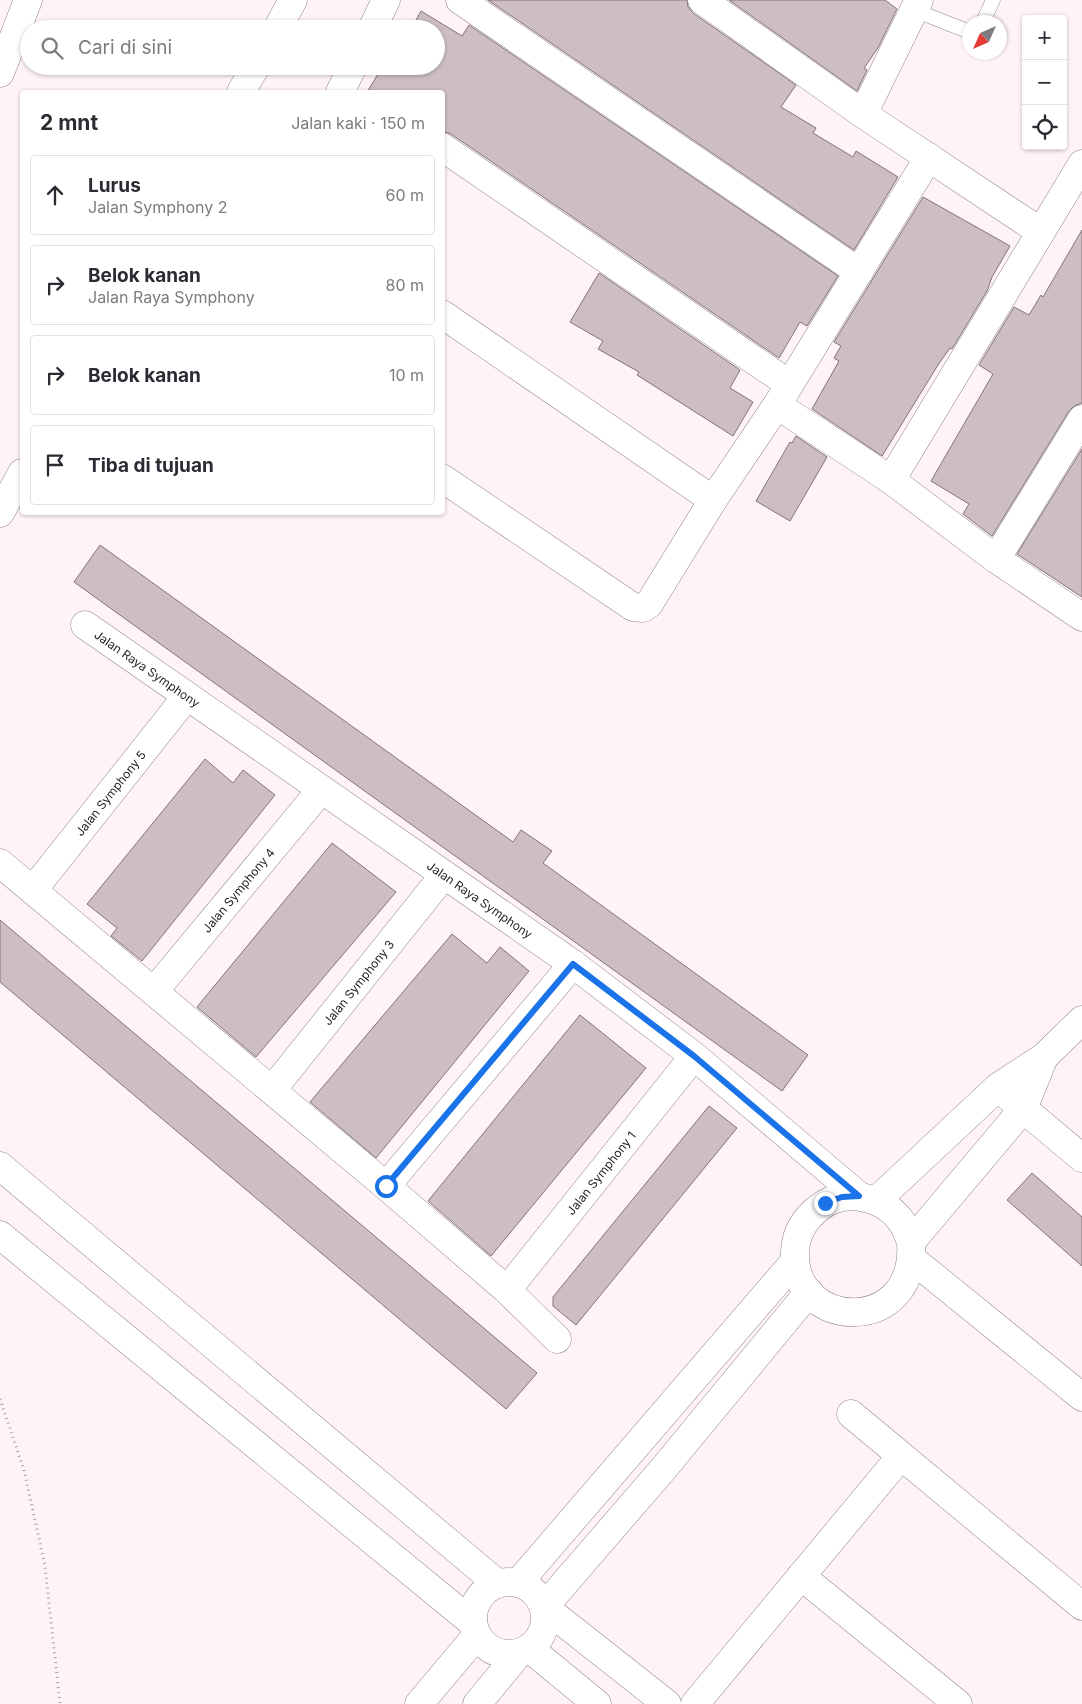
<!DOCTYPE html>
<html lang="id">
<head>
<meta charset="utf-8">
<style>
	:root { --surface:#fff; --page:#f7f7f7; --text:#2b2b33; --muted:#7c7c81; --line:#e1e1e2 }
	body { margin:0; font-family:Inter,sans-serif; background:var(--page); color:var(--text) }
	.controls { position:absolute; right:15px; top:15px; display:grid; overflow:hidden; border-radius:5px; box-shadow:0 1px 4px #0004 }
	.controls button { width:45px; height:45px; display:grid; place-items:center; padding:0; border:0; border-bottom:1px solid var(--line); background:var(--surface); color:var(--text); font:25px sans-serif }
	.compass { position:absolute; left:962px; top:15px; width:45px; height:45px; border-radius:50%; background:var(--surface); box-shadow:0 1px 4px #0004; rotate:225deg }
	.stop { position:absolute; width:15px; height:15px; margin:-11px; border:4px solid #1a73e8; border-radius:50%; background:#fff }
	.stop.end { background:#1a73e8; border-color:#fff; box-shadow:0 1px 5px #0008 }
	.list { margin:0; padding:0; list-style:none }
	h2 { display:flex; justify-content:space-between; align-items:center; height:65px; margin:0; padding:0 20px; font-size:21px }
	h2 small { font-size:16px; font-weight:400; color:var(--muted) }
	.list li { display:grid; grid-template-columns:32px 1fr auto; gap:15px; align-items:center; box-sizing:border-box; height:80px; margin:0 10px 10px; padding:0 10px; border:1px solid var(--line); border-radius:5px }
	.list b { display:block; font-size:19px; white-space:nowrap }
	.list p { margin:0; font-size:16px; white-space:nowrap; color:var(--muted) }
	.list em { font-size:16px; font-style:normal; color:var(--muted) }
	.icon { flex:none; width:28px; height:28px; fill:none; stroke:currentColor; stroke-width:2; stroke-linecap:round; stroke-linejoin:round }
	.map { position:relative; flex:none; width:1082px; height:1704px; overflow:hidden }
	.search { position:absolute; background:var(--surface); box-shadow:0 1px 4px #0004; left:20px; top:20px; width:425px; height:55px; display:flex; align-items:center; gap:12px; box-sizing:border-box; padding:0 18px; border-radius:28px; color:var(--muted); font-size:19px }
	.panel { position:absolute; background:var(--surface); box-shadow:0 1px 4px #0004; left:20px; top:90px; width:425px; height:425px; border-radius:5px }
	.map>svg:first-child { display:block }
	.building { fill:#ccbec1; stroke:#827578 }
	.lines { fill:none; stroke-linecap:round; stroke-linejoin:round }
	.lane-casing { stroke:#93878a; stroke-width:15 }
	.street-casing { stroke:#93878a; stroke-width:29 }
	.path { stroke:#a9a0a2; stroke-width:3; stroke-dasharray:1 4; stroke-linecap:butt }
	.lane { stroke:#fff; stroke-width:14 }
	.street { stroke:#fff; stroke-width:28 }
	.route { stroke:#1a73e8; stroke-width:6 }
	.labels { text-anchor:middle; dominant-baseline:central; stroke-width:4.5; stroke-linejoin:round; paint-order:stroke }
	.street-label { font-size:12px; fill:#231e1f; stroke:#fff3f6 }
</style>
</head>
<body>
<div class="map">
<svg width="1082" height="1704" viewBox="0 0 1082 1704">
	<rect width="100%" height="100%" fill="#fff3f6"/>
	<g class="building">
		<path d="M 488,0 L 687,0 L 688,7 L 693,13 L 796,85 L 781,107 L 816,128 L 813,133 L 853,157 L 856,151 L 898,177 L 854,250 Z"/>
		<path d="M 729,0 L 885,0 L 897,9 L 878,48 L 864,68 L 867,70 L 857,91 Z"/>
		<path d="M 421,11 L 462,36 L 469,25 L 838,276 L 807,326 L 800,322 L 779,358 L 451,134 L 442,131 L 442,92 L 367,92 L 383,66 L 436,66 L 436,29 L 411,29 Z"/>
		<path d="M 923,197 L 1010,246 L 992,277 L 987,291 L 952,349 L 950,348 L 938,365 L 882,456 L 812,409 L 839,361 L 834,358 L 841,346 L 834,342 Z"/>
		<path d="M 1082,230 L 1082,403 L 1074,406 L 1069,411 L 992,536 L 963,514 L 969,504 L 931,481 L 993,374 L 979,365 L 1014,307 L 1029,315 L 1041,295 L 1043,297 Z"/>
		<path d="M 599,273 L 740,370 L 730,388 L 753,402 L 733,436 L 637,375 L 639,372 L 598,349 L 603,341 L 570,322 Z"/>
		<path d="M 796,436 L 827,457 L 790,521 L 756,501 L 790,442 L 792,443 Z"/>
		<path d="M 1082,449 L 1082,597 L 1017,554 Z"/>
		<path d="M 100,545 L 513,842 L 521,830 L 552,851 L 543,863 L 808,1055 L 782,1091 L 74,582 Z"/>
		<path d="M 205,759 L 233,783 L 243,770 L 275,795 L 142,961 L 111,936 L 117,928 L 87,904 Z"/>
		<path d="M 332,843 L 396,892 L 256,1057 L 197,1007 Z"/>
		<path d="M 0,920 L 537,1373 L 506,1409 L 0,982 Z"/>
		<path d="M 452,934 L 487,963 L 500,947 L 529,971 L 376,1158 L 310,1102 Z"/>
		<path d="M 580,1015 L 646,1068 L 491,1256 L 428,1201 Z"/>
		<path d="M 709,1106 L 737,1128 L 576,1325 L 553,1306 L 553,1297 Z"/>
		<path d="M 1032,1173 L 1082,1217 L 1082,1266 L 1007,1200 Z"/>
	</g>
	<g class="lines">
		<g class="lane-casing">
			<g id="lane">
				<path d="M 914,10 L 970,32"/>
				<path d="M 983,22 L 993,0"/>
			</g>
		</g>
		<g class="street-casing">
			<g id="street">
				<path d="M 460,0 L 859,272"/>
				<path d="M 702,0 L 863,114 L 1041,232"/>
				<path d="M 277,29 L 293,0"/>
				<path d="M 372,29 L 386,0"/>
				<path d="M 0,73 L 28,0"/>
				<path d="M 241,92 L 256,66"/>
				<path d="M 340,92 L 353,66"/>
				<path d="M 863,114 L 919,0"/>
				<path d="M 442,147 L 789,384"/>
				<path d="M 442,314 L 713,500"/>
				<path d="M 777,405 L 891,480 L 996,559 L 1082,617"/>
				<path d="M 442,478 L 633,607 L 643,608 L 649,604 L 713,500 L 777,405 L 929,157"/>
				<path d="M 891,480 L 1082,164"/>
				<path d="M 0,513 L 22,473"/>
				<path d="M 996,559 L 1082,419"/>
				<path id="s1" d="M 85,625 L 573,964 L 694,1056 L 859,1196"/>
				<path d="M 0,863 L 386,1186 L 507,1290 L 557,1339"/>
				<path id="s2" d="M 33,890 L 187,696"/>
				<path id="s3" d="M 155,990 L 321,790"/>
				<path id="s4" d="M 272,1090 L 444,875"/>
				<path d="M 1008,1096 L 1082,1158"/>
				<path d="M 0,1166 L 498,1584"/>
				<path d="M 386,1186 L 573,964"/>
				<path d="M 876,1201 L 998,1087 L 1044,1057 L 1082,1020"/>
				<path d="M 0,1235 L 473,1623"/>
				<path d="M 911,1242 C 908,1236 907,1229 903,1224 C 886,1197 846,1187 820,1207 C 805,1218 796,1233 795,1251 C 792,1332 918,1336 911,1242 L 1023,1109 L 1044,1057"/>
				<path d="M 912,1259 L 1082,1397"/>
				<path id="s5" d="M 507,1290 L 694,1056"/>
				<path d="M 851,1414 L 1082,1606"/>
				<path d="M 801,1576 L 958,1704"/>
				<circle cx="509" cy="1618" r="36"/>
				<path d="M 518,1583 L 795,1261"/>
				<path d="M 529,1648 L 597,1704"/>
				<path d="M 419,1704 L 477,1635"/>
				<path d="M 477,1704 L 519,1653"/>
				<path d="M 667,1704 L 544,1607 L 664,1468 L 809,1292"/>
				<path d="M 695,1704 L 901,1456"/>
			</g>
		</g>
		<path class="path" d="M 0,1399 L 24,1470 L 45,1566 L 60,1704"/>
		<use href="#lane" class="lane"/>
		<use href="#street" class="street"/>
	</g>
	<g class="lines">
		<path class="route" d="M 386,1186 L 573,964 L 694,1056 L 859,1196 L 842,1197 L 825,1203"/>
	</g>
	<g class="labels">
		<g class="street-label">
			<text stroke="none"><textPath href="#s1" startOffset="76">Jalan Raya Symphony</textPath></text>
			<text stroke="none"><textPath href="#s2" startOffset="124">Jalan Symphony 5</textPath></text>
			<text stroke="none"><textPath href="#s3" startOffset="130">Jalan Symphony 4</textPath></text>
			<text stroke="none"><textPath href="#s1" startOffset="481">Jalan Raya Symphony</textPath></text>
			<text stroke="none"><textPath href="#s4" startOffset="138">Jalan Symphony 3</textPath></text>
			<text stroke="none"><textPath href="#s5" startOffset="150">Jalan Symphony 1</textPath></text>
		</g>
	</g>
</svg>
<div class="controls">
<button>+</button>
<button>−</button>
<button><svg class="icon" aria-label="locate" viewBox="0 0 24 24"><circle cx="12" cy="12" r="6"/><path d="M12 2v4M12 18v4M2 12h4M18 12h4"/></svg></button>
</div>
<svg class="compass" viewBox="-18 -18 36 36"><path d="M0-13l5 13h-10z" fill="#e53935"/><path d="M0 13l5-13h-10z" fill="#7c7c81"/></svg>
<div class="stop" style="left:386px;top:1186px"></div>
<div class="stop end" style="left:825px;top:1203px"></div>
<div class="search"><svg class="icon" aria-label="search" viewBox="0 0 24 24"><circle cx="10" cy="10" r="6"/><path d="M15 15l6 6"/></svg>Cari di sini</div>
<section class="panel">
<h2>2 mnt<small>Jalan kaki · 150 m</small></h2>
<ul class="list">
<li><svg class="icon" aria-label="ahead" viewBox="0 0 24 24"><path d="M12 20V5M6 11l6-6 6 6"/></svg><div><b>Lurus</b><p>Jalan Symphony 2</p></div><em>60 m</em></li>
<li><svg class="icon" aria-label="right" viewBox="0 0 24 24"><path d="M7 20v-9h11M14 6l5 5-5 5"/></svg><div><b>Belok kanan</b><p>Jalan Raya Symphony</p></div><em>80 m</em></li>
<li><svg class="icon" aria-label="right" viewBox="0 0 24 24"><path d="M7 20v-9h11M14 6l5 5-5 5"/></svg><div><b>Belok kanan</b></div><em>10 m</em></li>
<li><svg class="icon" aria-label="arrive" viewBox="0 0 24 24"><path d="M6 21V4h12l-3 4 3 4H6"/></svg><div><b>Tiba di tujuan</b></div></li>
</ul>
</section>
</div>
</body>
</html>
